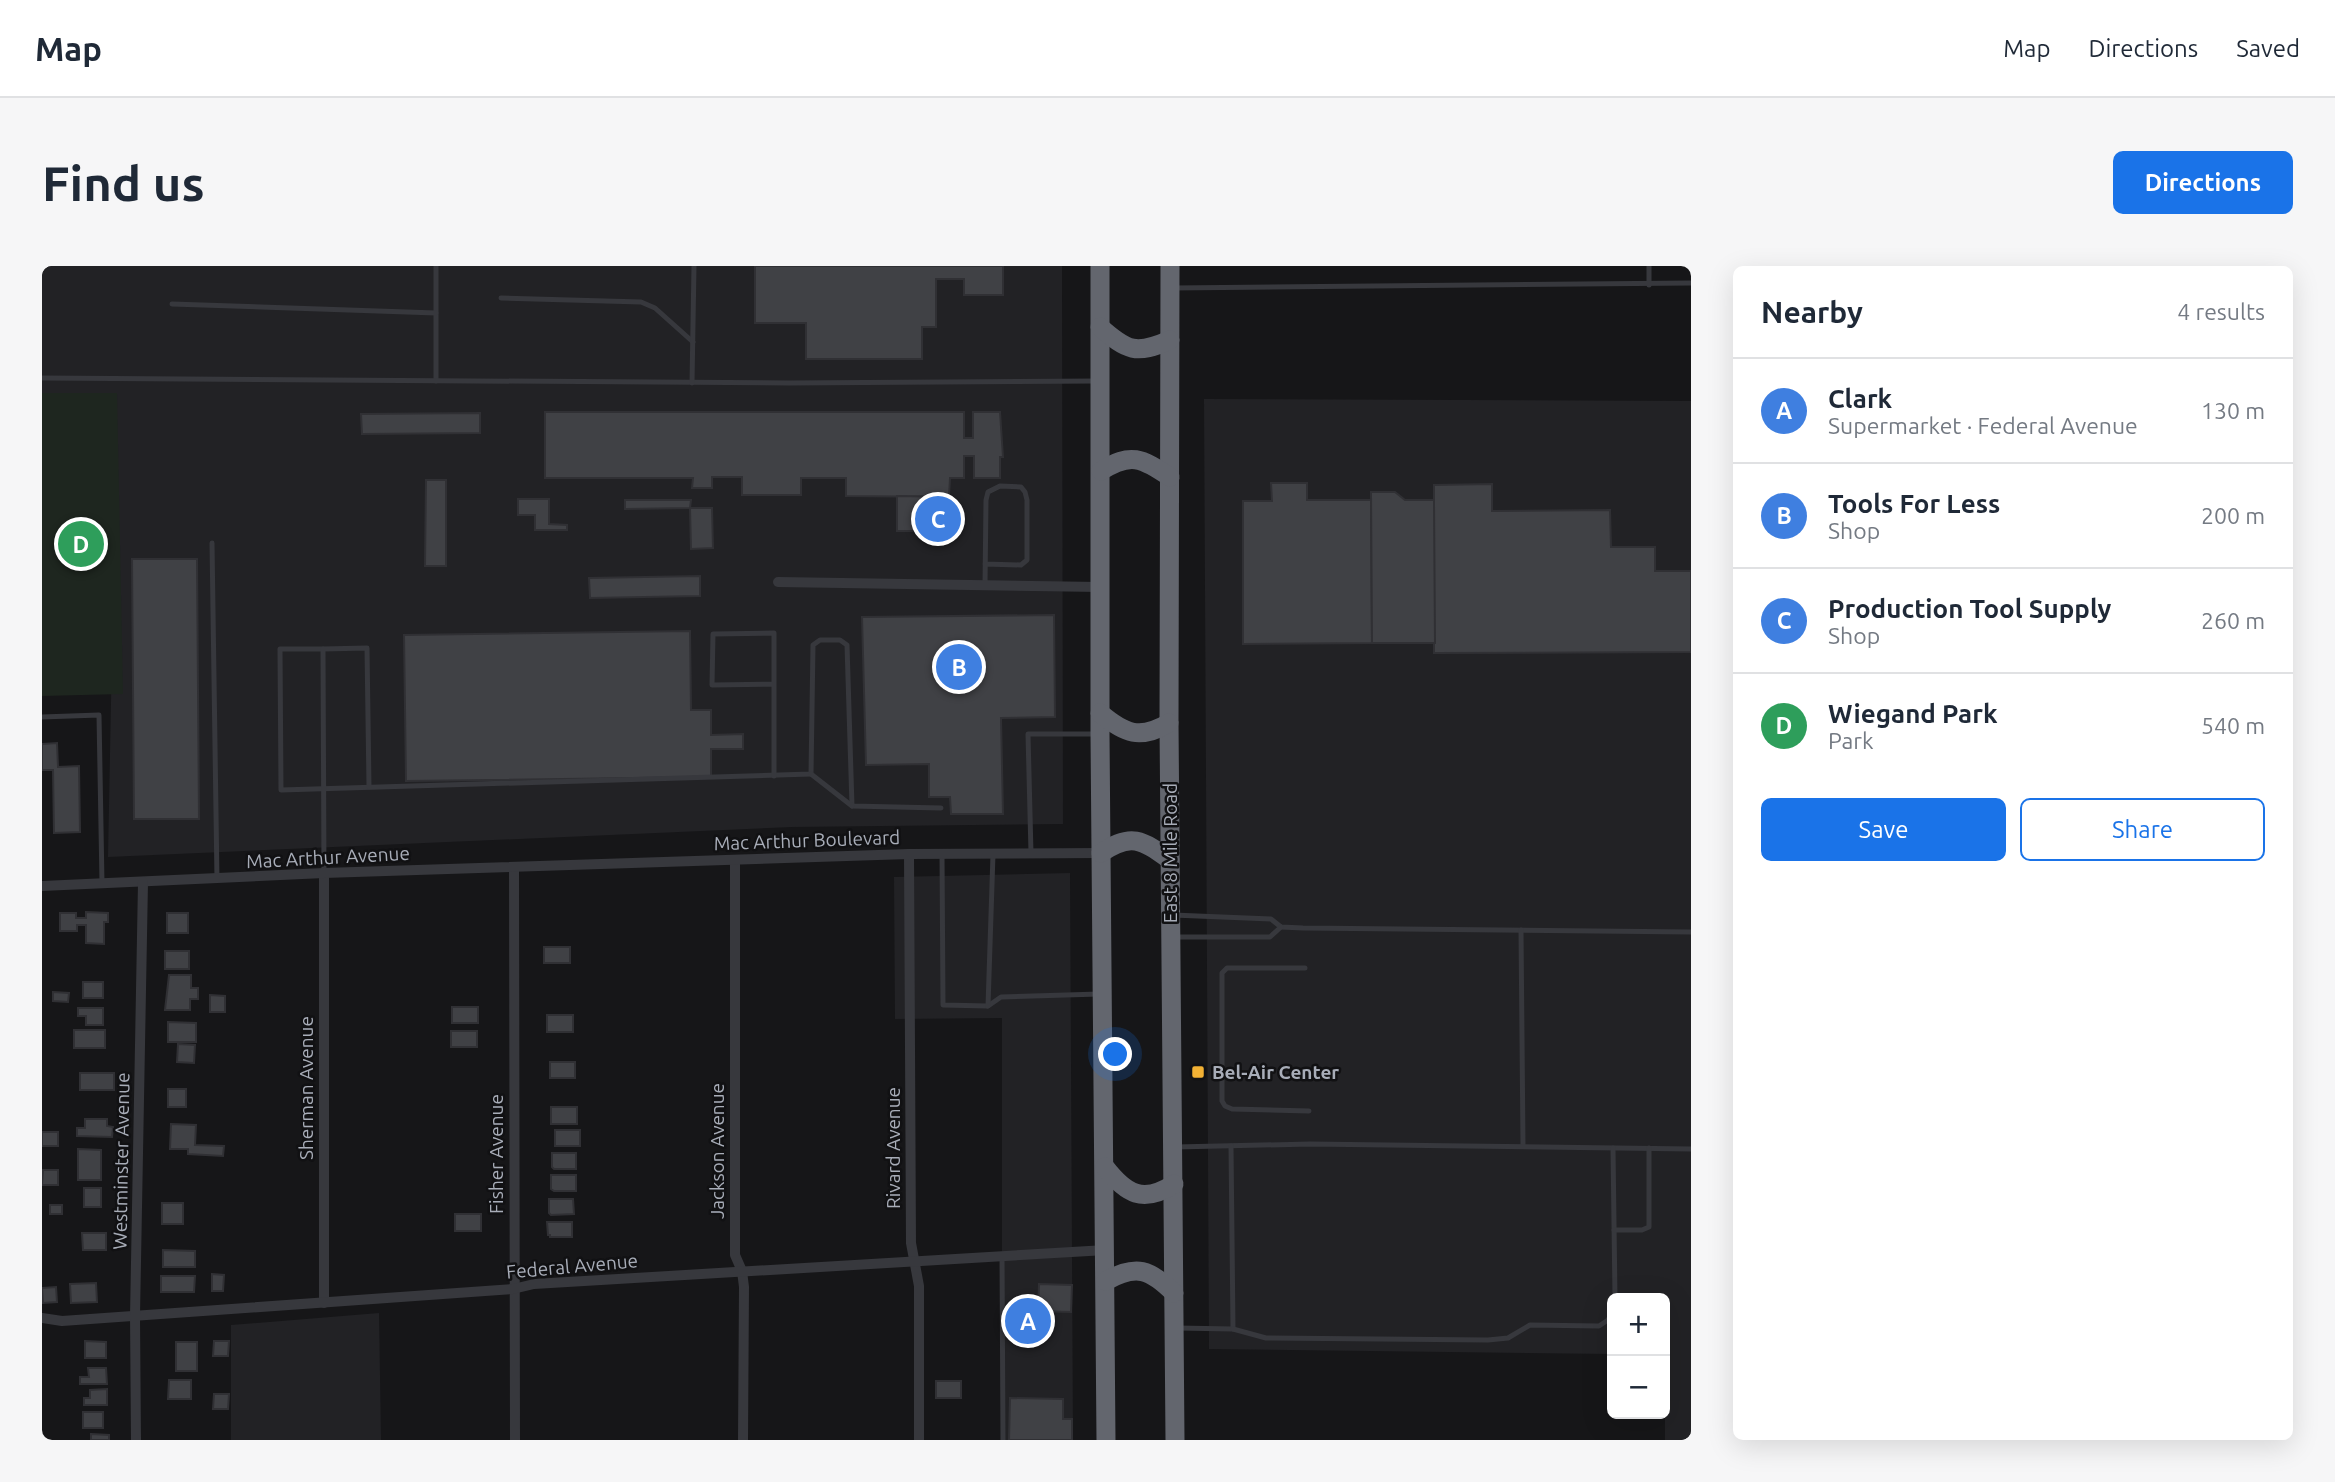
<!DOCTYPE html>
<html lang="en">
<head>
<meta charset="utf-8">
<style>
	:root { --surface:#fff; --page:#f6f6f7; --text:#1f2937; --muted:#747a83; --line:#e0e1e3; --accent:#1a73e8 }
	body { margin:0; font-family:Ubuntu,sans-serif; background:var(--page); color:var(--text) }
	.controls { position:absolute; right:21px; bottom:21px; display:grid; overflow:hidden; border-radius:10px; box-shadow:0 7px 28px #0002 }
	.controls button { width:63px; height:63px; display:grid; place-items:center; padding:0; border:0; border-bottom:2px solid var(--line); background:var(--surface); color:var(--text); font:35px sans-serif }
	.you { position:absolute; left:1074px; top:789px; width:24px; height:24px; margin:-18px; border:5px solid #fff; border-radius:50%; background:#1a73e8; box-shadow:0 0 0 10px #1a73e833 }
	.badge { display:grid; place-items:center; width:46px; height:46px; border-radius:50%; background:var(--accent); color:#fff; font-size:23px; font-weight:700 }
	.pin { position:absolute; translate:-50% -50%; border:4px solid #fff; box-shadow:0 2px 7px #0006 }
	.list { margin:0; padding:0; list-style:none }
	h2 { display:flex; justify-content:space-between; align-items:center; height:91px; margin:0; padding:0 28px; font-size:30px }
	h2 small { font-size:23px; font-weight:400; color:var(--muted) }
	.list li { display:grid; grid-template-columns:46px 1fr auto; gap:21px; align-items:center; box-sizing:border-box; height:105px; padding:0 28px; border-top:2px solid var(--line) }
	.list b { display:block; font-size:26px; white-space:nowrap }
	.list p { margin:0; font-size:23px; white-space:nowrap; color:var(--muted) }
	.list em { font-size:23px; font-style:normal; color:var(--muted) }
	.actions { display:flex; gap:14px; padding:21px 28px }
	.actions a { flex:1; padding:16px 0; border:2px solid var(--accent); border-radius:10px; text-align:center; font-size:24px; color:var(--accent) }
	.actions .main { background:var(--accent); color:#fff }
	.map { position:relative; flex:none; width:1649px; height:1174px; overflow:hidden; border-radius:10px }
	header { display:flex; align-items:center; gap:42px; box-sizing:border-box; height:98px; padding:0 35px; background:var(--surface); border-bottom:2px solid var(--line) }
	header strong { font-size:33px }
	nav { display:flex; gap:38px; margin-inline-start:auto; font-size:24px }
	.intro { display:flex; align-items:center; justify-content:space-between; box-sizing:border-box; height:168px; padding:0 42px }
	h1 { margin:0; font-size:49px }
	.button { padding:18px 32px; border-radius:10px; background:var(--accent); color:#fff; font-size:24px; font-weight:700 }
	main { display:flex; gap:42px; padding:0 42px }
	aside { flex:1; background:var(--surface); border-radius:10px; box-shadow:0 7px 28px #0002 }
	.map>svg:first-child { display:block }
	.built { fill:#222225 }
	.green { fill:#1e261f }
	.building { fill:#404145; stroke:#303034; stroke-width:2 }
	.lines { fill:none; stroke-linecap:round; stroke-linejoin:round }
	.lane { stroke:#37383d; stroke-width:5 }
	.street { stroke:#37383d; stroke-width:10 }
	.highway { stroke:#63666e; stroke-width:19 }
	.poi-dot { fill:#f2b134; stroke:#111113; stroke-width:2.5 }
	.labels { text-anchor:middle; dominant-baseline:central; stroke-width:5; stroke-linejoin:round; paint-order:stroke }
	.street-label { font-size:19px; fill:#a8adb8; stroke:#111113 }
	.poi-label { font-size:19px; font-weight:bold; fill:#a8adb8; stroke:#111113; text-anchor:start }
</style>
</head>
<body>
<header>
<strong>Map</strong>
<nav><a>Map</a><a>Directions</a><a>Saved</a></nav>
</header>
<div class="intro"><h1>Find us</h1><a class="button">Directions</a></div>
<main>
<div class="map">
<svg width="1649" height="1174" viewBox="0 0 1649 1174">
	<rect width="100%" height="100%" fill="#161618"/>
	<g class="built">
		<path d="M 0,0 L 1020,0 L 1021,558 L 750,561 L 66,591 L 75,127 L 0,127 Z"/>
		<path d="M 1162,133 L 1649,135 L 1649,1174 L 1623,1174 L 1623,1032 L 1570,1032 L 1570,1088 L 1167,1083 Z"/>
		<path d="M 1028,607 L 1031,1174 L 960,1174 L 960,752 L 853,753 L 852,611 Z"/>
		<path d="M 337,1047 L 339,1174 L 189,1174 L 189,1059 Z"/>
	</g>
	<path class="green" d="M 0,127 L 75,127 L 81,428 L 0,430 Z"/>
	<g class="building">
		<path d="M 713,0 L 961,0 L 961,29 L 922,29 L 922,13 L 894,13 L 894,61 L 880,61 L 880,93 L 764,93 L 764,57 L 713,57 Z"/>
		<path d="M 503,146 L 922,146 L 922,172 L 931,172 L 931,146 L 958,146 L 961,191 L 958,191 L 958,212 L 932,212 L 932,190 L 922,190 L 922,212 L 908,212 L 907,231 L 804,230 L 804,212 L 759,212 L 759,229 L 700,229 L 700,211 L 670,211 L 670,222 L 650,222 L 651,212 L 503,212 Z"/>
		<path d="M 438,147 L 438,167 L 320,168 L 319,148 Z"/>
		<path d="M 384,214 L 404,214 L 404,300 L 383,300 Z"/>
		<path d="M 1229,217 L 1265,217 L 1265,234 L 1329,234 L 1330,377 L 1201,378 L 1201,235 L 1230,235 Z"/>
		<path d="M 1450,218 L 1450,245 L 1568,244 L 1569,281 L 1613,281 L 1613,305 L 1649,305 L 1649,386 L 1392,387 L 1392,219 Z"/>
		<path d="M 1329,226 L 1353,226 L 1363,234 L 1392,234 L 1393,377 L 1330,377 Z"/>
		<path d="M 855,230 L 910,231 L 910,265 L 855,265 Z"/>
		<path d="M 476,233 L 507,233 L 507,258 L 525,259 L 525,264 L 493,264 L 493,249 L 476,249 Z"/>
		<path d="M 583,234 L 649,234 L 648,242 L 583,243 Z"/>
		<path d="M 648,242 L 670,242 L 671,282 L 649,283 Z"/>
		<path d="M 90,293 L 155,293 L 157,553 L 92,553 Z"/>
		<path d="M 658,310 L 658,330 L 548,332 L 547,312 Z"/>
		<path d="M 1012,349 L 1013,451 L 959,452 L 961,548 L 909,548 L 908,531 L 887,531 L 887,498 L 824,499 L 820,351 Z"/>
		<path d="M 648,365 L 649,444 L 669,444 L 669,469 L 701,468 L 701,483 L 669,483 L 669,511 L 364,515 L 362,369 Z"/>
		<path d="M 15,477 L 16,501 L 37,500 L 38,566 L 12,567 L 11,504 L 0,504 L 0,478 Z"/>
		<path d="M 44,646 L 66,647 L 66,656 L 62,656 L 62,678 L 44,677 L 44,659 L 35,659 L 35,665 L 18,665 L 18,647 L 34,647 L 34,652 L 44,652 Z"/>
		<rect x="125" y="647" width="21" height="20"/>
		<rect x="502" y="681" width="26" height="16"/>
		<rect x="123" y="685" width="24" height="18"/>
		<path d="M 127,709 L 149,709 L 149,722 L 156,722 L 156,733 L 148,733 L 148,744 L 123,744 Z"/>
		<rect x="41" y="716" width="20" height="16"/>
		<path d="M 11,726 L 27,727 L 26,736 L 11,735 Z"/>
		<path d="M 168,729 L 183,730 L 183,746 L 168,746 Z"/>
		<rect x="410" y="741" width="26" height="16"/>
		<path d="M 36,742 L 61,742 L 61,759 L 44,759 L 44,750 L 36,750 Z"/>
		<rect x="505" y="749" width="26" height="17"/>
		<path d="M 126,756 L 154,757 L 154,776 L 126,776 Z"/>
		<rect x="32" y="764" width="31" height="18"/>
		<rect x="409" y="765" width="26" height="16"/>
		<path d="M 136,778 L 153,779 L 152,797 L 135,796 Z"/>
		<rect x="508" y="796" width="25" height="16"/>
		<rect x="38" y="807" width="34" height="17"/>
		<rect x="126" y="823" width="18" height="18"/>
		<rect x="509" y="841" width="26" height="17"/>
		<path d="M 43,853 L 65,853 L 65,860 L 71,861 L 70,871 L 35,870 L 35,862 L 43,862 Z"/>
		<path d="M 129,858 L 154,859 L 153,879 L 182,880 L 181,890 L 146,888 L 146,883 L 128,883 Z"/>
		<rect x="513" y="864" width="25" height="16"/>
		<rect x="0" y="866" width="16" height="14"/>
		<path d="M 36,883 L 59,884 L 59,914 L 36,914 Z"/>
		<path d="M 510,887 L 534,887 L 534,903 L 512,903 L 510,901 Z"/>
		<path d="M 1,904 L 16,904 L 16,919 L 0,919 Z"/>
		<path d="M 509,909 L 534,909 L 534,925 L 512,925 L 509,923 Z"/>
		<rect x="42" y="922" width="17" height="19"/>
		<path d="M 507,933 L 531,933 L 532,948 L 509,949 L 507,947 Z"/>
		<rect x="120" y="937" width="21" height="21"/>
		<rect x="8" y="939" width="12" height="9"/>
		<rect x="413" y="948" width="26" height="17"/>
		<path d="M 505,956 L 530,956 L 530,971 L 508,971 L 508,969 L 506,969 Z"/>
		<path d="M 40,967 L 64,967 L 64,984 L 41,984 Z"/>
		<path d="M 121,984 L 153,985 L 153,1001 L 121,1001 Z"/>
		<path d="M 170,1008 L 182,1009 L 181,1025 L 170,1025 Z"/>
		<path d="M 119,1010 L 153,1010 L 152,1026 L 119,1026 Z"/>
		<path d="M 54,1017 L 55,1036 L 29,1037 L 28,1018 Z"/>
		<path d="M 997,1018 L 1030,1019 L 1029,1046 L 996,1045 Z"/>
		<path d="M 14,1021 L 15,1036 L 1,1037 L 0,1022 Z"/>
		<path d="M 977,1038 L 1004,1054 L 994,1072 L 967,1057 Z"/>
		<path d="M 43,1075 L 64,1076 L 64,1092 L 43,1092 Z"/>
		<path d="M 172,1075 L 187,1075 L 186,1090 L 171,1090 Z"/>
		<rect x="134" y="1076" width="21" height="29"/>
		<path d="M 46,1102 L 64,1102 L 65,1118 L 38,1118 L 38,1111 L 47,1111 Z"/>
		<path d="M 127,1114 L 149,1114 L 149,1133 L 126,1133 Z"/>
		<rect x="894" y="1115" width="25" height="17"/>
		<path d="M 65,1123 L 65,1139 L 42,1139 L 42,1132 L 48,1132 L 48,1124 Z"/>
		<path d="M 172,1128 L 187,1128 L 186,1143 L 171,1143 Z"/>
		<path d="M 968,1132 L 1021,1133 L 1021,1153 L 1030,1153 L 1030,1174 L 967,1174 Z"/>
		<rect x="41" y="1146" width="20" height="16"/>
		<path d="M 49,1168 L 67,1169 L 67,1174 L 49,1174 Z"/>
	</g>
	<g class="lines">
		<g class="lane">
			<path d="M 394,0 L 394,115"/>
			<path d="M 1607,19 L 1607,0"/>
			<path d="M 1131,22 L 1649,17"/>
			<path d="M 459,32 L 599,36 L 613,42 L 651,76"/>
			<path d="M 130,38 L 394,47"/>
			<path d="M 0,112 L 747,117 L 1054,115"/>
			<path d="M 650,117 L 652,0"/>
			<path d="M 170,277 L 175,614"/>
			<path d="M 943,319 L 944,234 L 946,226 L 958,220 L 979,221 L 983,226 L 985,234 L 985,294 L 979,299 L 943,298"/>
			<path d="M 281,383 L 238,383 L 239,524 L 769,508 L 771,379 L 778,374 L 798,374 L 805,379 L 810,540 L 899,542"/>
			<path d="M 0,451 L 57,449 L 60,617"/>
			<path d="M 769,508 L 810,540"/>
			<path d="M 732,510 L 732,367 L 671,368 L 670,419 L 732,418"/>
			<path d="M 989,587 L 986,468 L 1055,468"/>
			<path d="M 900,589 L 901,739 L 946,740 L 959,731 L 1057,728"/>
			<path d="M 282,607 L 281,383 L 325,382 L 327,521"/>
			<path d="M 1131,649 L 1229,653 L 1239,661 L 1261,662 L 1649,666"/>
			<path d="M 1479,664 L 1481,880"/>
			<path d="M 1132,671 L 1228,671 L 1239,661"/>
			<path d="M 1263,702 L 1185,702 L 1180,707 L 1180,835 L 1183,840 L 1190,843 L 1267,845"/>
			<path d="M 946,740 L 951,588"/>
			<path d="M 1134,881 L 1268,878 L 1649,883"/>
			<path d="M 1571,882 L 1573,1032"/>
			<path d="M 1572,964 L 1600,964 L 1607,961 L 1607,882"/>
			<path d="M 960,989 L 961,1174"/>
			<path d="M 1136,1062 L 1191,1063 L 1189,880"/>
			<path d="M 1191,1063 L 1224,1072 L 1446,1074 L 1466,1072 L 1488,1059 L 1557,1060 L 1566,1054 L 1570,1048"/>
		</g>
		<g class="street">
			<path d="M 736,316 L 1058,321"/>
			<path d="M 867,588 L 869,977 L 877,1020 L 877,1174"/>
			<path d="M 693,594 L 693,989 L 700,1005 L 702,1021 L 701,1174"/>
			<path d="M 472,601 L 473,1174"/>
			<path d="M 282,607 L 282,1037"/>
			<path d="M 0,620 L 282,607 L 867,588 L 1059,587"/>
			<path d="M 0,1052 L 20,1055 L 471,1023 L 492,1018 L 1064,984"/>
			<path d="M 94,1174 L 93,1050 L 101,616"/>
		</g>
		<g class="highway">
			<path d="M 1058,0 L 1058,468 L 1064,1174"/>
			<path d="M 1128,0 L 1127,457 L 1133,1174"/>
			<path d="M 1058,61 C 1085,85 1094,89 1128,74"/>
			<path d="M 1059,205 C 1089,186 1099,192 1128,211"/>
			<path d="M 1058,447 C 1083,468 1098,474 1127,457"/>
			<path d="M 1059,587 C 1089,566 1100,574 1128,594"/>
			<path d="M 1063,901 C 1084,928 1101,938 1132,918"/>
			<path d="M 1064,1015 C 1094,998 1108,1003 1132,1027"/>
		</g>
	</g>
	<rect class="poi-dot" x="1149" y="799" width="14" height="14" rx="3.5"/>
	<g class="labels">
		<g class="street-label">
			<text transform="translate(765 574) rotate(-2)">Mac Arthur Boulevard</text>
			<text transform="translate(1128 587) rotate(-90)">East 8 Mile Road</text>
			<text transform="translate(286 591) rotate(-3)">Mac Arthur Avenue</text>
			<text transform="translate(264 822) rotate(-90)">Sherman Avenue</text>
			<text transform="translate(851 882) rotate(-90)">Rivard Avenue</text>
			<text transform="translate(675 885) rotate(-90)">Jackson Avenue</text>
			<text transform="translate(454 888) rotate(-90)">Fisher Avenue</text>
			<text transform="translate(79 895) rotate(-89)">Westminster Avenue</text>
			<text transform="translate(530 1000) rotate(-5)">Federal Avenue</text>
		</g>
		<g class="poi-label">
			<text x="1170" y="806">Bel-Air Center</text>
		</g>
	</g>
</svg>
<div class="controls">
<button>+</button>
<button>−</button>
</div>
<div class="you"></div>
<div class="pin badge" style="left:986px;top:1055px;background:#3f7fe0">A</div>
<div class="pin badge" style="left:917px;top:401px;background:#3f7fe0">B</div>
<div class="pin badge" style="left:896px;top:253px;background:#3f7fe0">C</div>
<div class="pin badge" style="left:39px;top:278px;background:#2e9e5b">D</div>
</div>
<aside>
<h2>Nearby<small>4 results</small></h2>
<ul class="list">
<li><span class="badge" style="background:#3f7fe0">A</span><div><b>Clark</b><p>Supermarket · Federal Avenue</p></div><em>130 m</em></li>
<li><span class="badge" style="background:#3f7fe0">B</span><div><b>Tools For Less</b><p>Shop</p></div><em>200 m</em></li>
<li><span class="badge" style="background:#3f7fe0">C</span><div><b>Production Tool Supply</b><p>Shop</p></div><em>260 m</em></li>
<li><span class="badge" style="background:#2e9e5b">D</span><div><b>Wiegand Park</b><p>Park</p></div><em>540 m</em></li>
</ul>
<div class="actions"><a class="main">Save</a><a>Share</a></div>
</aside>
</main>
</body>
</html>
